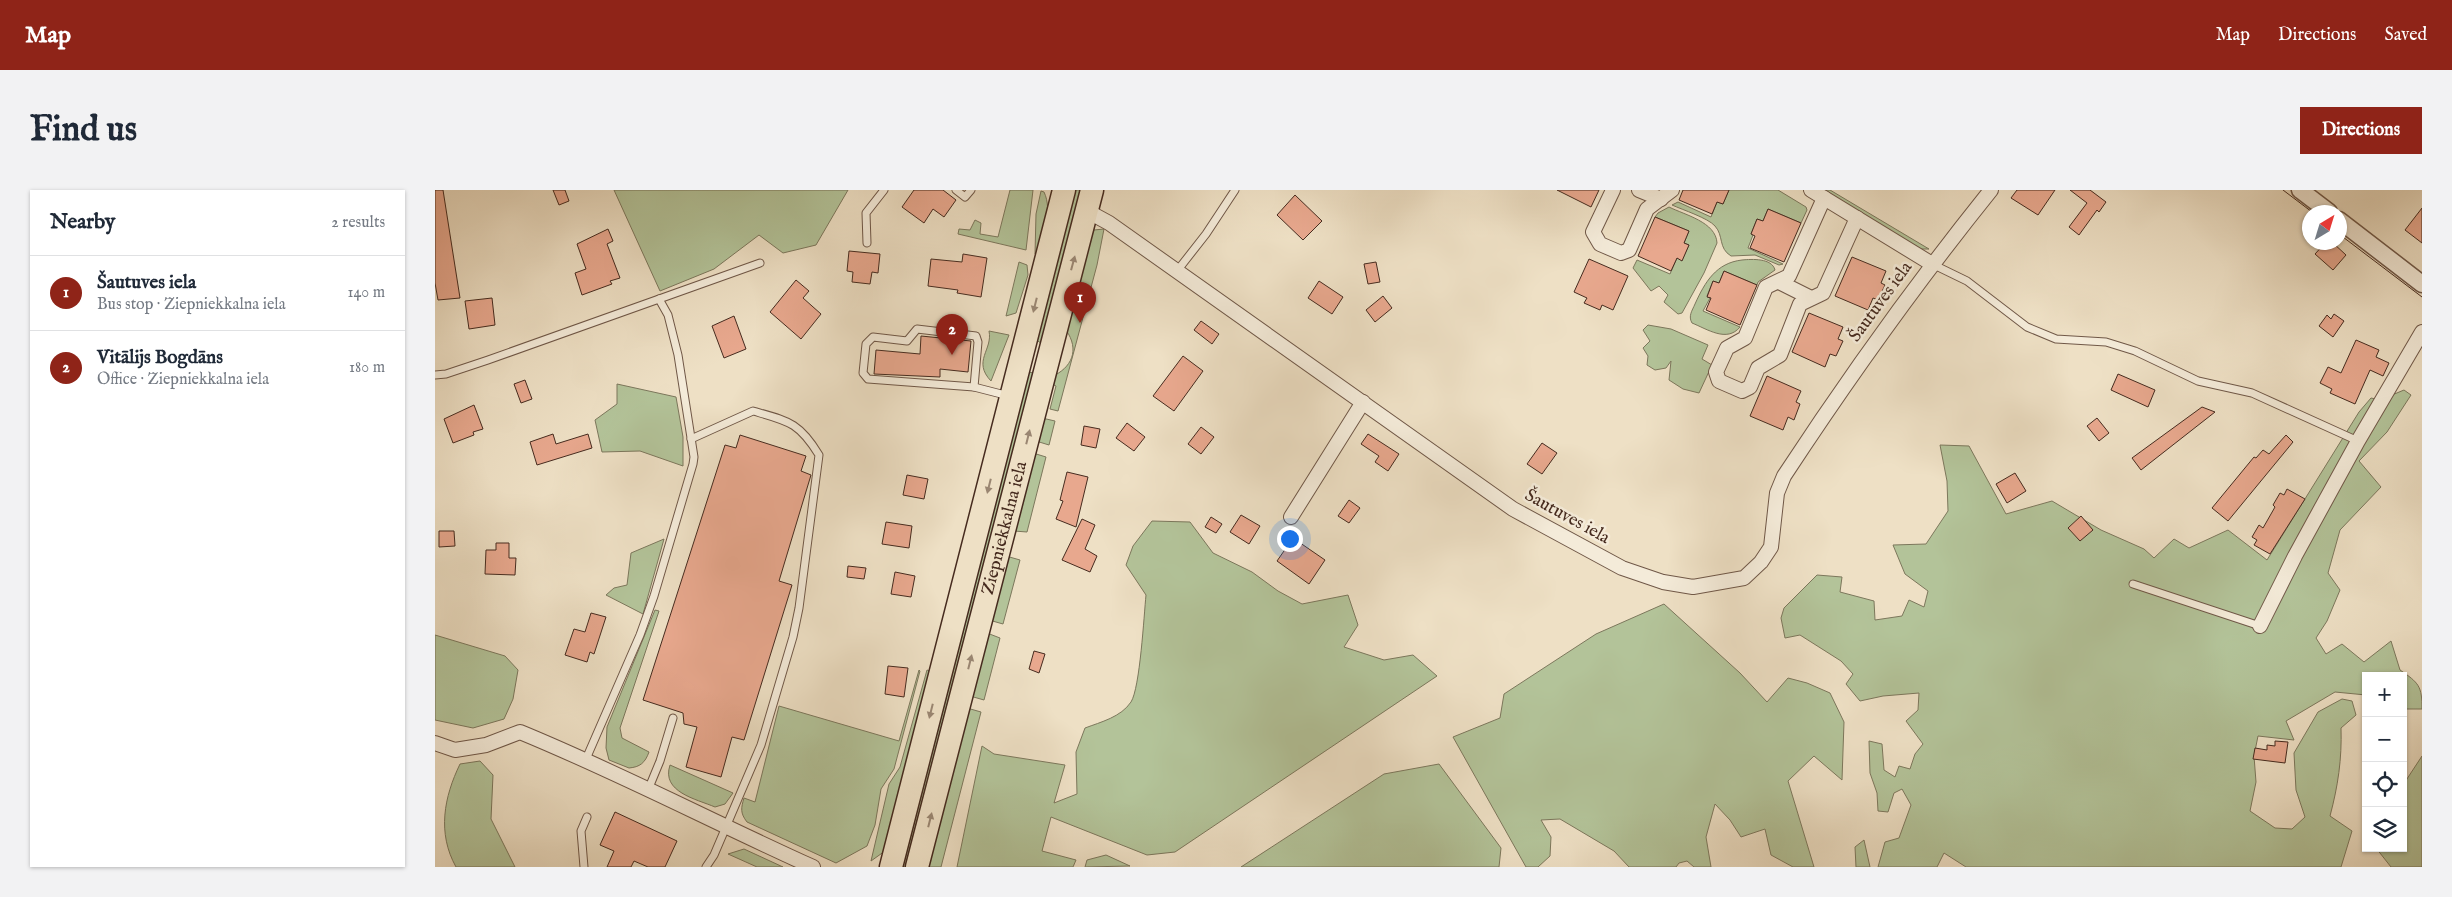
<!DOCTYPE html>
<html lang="en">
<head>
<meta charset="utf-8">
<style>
	:root { --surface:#fff; --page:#f2f2f3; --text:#1f2937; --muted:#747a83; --line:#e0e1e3; --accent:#8f2418 }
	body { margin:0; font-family:"IM FELL English",serif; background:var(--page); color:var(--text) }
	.controls { position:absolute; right:15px; bottom:15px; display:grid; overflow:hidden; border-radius:0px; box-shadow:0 1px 4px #0004 }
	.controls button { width:45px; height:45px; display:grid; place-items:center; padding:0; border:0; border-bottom:1px solid var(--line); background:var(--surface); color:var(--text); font:25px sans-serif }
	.compass { position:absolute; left:1867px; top:15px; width:45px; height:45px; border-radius:50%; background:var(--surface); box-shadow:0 1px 4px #0004; rotate:38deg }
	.you { position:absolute; left:854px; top:348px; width:18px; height:18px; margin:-12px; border:4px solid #fff; border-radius:50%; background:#1a73e8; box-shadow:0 0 0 8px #1a73e833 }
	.badge { display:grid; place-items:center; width:32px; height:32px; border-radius:50%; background:var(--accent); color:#fff; font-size:16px; font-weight:700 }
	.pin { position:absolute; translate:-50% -41px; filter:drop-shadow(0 1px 2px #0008) }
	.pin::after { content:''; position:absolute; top:26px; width:18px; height:15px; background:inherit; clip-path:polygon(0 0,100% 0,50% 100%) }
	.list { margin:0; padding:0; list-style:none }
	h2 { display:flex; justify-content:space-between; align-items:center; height:65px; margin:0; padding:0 20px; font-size:21px }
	h2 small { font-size:16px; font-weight:400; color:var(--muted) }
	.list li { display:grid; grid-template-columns:32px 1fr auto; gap:15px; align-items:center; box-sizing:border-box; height:75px; padding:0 20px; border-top:1px solid var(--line) }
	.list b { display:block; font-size:19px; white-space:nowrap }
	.list p { margin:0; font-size:16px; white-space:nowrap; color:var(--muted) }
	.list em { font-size:16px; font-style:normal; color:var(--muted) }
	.icon { flex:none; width:28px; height:28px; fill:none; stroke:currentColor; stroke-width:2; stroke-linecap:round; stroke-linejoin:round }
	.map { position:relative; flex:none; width:1987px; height:677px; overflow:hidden; border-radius:0px }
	header { display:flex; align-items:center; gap:30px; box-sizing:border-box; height:70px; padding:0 25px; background:var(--accent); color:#fff }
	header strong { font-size:24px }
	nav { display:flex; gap:28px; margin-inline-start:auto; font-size:18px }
	.intro { display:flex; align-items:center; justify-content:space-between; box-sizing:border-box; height:120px; padding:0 30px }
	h1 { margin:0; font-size:35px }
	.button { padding:12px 22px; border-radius:0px; background:var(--accent); color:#fff; font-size:18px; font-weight:700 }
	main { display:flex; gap:30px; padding:0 30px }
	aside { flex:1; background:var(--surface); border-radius:0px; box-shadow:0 1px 4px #0004 }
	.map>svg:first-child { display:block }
	.green { fill:#b3c399; stroke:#7c775c }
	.building { fill:#e8a88e; stroke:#462b1f }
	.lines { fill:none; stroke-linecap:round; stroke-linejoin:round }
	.service-casing { stroke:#705848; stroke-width:9 }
	.minor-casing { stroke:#705848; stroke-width:16 }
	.tertiary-casing { stroke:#705848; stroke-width:19 }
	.trunk-casing { stroke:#462b1f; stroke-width:25 }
	.service { stroke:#f4ebd9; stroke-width:7 }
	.minor { stroke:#f4ebd9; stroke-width:14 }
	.tertiary { stroke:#f4ebd9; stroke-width:16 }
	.trunk { stroke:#eee0c5; stroke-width:22 }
	.tram { stroke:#462b1f; stroke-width:1 }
	.oneway { fill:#9a8672 }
	.labels { text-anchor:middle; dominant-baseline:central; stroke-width:5; stroke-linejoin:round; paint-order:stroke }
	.street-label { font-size:18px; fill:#462b1f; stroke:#f4ebd9 }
</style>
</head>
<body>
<header>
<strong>Map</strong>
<nav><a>Map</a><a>Directions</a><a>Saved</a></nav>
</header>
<div class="intro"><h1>Find us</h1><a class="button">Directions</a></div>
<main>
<aside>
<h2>Nearby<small>2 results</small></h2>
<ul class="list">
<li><span class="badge">1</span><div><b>Šautuves iela</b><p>Bus stop · Ziepniekkalna iela</p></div><em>140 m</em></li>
<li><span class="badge">2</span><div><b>Vitālijs Bogdāns</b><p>Office · Ziepniekkalna iela</p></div><em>180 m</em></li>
</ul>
</aside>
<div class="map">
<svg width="1987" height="677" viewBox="0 0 1987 677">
	<rect width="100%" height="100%" fill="#eee0c5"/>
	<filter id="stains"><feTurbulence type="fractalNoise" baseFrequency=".004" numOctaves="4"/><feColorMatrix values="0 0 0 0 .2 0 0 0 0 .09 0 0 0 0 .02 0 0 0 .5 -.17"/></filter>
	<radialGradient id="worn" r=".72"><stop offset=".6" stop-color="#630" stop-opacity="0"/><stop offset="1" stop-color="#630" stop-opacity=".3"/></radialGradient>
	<g class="green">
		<path d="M 179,0 L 413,0 L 381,55 L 348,63 L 324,45 L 279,79 L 225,101 Z"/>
		<path d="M 575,0 L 598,0 L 591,60 L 523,44 L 524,39 L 535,40 L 540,30 L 546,33 L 545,44 L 563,47 Z"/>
		<path d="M 638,0 L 648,0 L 606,153 L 601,150 Z"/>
		<path d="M 1294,0 L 1343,0 L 1371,17 L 1372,20 L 1366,33 L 1333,19 L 1328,31 L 1322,29 L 1316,44 L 1318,45 L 1313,58 L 1348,74 L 1344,75 L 1320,65 L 1296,66 C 1283,58 1289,46 1280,36 C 1273,28 1248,20 1237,15 L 1243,12 L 1276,27 L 1282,12 L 1288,14 Z"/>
		<path d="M 1387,0 L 1395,0 L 1494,59 L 1486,59 Z"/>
		<path d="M 606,1 L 609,2 C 618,21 608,45 603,64 L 600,64 L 601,24 Z"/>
		<path d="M 1234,17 C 1250,25 1281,32 1282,53 L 1269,83 L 1247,123 L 1243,124 L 1229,112 L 1233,105 L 1224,96 L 1216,101 L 1198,78 L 1202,70 L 1235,84 L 1242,68 L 1247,70 L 1254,55 L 1249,53 L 1254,41 L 1220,27 L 1223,23 Z"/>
		<path d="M 669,39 L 662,75 L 623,221 L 615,219 L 621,196 L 615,193 L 616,187 C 637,178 645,160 631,140 L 654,46 L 659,40 Z"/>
		<path d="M 1307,70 C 1317,69 1337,68 1340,80 L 1323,92 L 1322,95 L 1289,81 L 1284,93 L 1278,91 L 1272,106 L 1275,108 L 1268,121 L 1305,137 C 1292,153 1272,139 1257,133 C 1253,126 1257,121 1260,114 C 1270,92 1281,73 1307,70 Z"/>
		<path d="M 584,72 L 592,75 L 593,85 L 581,123 L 571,126 Z"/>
		<path d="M 1213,135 L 1236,139 L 1273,155 L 1267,169 L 1277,175 L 1264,203 L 1248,199 L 1234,190 L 1236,171 L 1231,178 L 1220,180 L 1212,175 L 1213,166 L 1208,158 L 1215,151 L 1208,140 Z"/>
		<path d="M 554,141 L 574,145 L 556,191 C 537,171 558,160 554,141 Z"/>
		<path d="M 593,182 L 599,183 L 474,677 L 464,677 Z"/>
		<path d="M 182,194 L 241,207 L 248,247 L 248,276 L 205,261 L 167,262 L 160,230 L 182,214 Z"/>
		<path d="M 1969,200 L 1976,205 L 1952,242 L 1924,271 L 1946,297 L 1905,340 L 1893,383 L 1905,400 L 1892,431 L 1881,448 L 1891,464 L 1907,454 L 1929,472 L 1956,451 L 1965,480 C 1984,493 1987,496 1987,519 L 1968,519 L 1968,486 L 1931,486 L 1931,505 L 1900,502 L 1851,531 L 1859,550 L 1823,546 L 1819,566 L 1821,592 L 1815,621 L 1840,638 L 1857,639 L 1870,627 L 1861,600 L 1859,563 L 1883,522 L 1907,509 L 1917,511 L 1921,525 L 1906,538 C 1907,569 1903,596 1895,626 L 1917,641 L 1906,677 L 1531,677 L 1509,663 L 1502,677 L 1443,677 L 1450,652 L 1464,648 L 1476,615 L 1467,599 L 1459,603 L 1453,622 L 1443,621 L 1442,603 L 1435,583 L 1434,551 L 1447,554 L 1449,580 L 1460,587 L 1464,576 L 1475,579 L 1480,564 L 1488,554 L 1471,531 L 1483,520 L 1484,503 L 1448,506 L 1425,511 L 1411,494 L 1418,484 L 1406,471 L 1365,445 L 1350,448 L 1346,428 L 1349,418 L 1382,385 L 1407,387 L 1405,402 L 1439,411 L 1440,430 L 1467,426 L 1474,410 L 1489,417 L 1493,401 L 1470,384 L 1458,355 L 1491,354 L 1513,321 L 1512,291 L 1505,255 L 1534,256 L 1571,324 L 1617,311 L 1666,340 L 1709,359 L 1719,368 L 1739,349 L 1754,358 L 1793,340 L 1832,370 L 1924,222 L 1936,208 L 1945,210 Z"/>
		<path d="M 607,228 L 620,231 L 614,255 L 601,251 Z"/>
		<path d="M 598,263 L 611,267 L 592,342 L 579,341 Z"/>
		<path d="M 717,331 L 755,332 L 778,363 L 817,382 L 843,401 L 867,414 L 913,405 L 923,435 L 909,457 L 949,470 L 978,465 L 1002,486 L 740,662 L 712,665 L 616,627 L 607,661 L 641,670 L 638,677 L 522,677 L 547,556 L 559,564 L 630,575 L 619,613 L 642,604 L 641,562 L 650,538 C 666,532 686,527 696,512 C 705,498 709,425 711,405 L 691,375 L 698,356 Z"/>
		<path d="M 229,349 L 208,424 L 171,405 L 179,398 L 192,395 L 196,363 Z"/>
		<path d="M 571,366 L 585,370 L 568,434 L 554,430 Z"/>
		<path d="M 1229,414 L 1305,483 L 1332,512 L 1353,488 L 1372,493 L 1395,503 L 1409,532 L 1407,590 L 1379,566 L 1353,591 L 1379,677 L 1358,677 L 1336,665 L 1330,639 L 1306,647 L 1295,630 L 1280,614 L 1271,647 L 1276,677 L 1259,677 L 1252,671 L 1244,673 L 1241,677 L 1194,677 L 1179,661 L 1125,629 L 1106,630 L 1116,647 L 1115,666 L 1103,677 L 1091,677 L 1018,547 L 1065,528 L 1069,504 L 1161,444 Z"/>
		<path d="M 220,420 L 224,421 L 185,538 L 187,548 L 214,562 C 210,573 205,577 194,578 L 174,570 L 171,558 L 172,537 Z"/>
		<path d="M 552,443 L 565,448 L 549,510 L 535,506 Z"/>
		<path d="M 0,445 L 70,466 L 83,480 L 78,509 L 69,529 L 38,538 L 0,530 Z"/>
		<path d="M 484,480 L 485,481 L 459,579 L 446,599 L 440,635 L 432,656 L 401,673 L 312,632 C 305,623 306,618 309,608 L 320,612 L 344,516 L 464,551 Z"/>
		<path d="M 492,480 L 498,482 L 450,661 L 436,671 L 454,594 L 465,577 Z"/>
		<path d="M 532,518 L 546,522 L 506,677 L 491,677 Z"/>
		<path d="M 1987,566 L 1987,677 L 1956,677 L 1941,658 L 1968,658 L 1968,595 Z"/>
		<path d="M 45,571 L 58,585 L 56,629 L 80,677 L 21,677 C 2,643 9,607 25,574 Z"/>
		<path d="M 1004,574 L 1066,658 L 1064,677 L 806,677 L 949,584 Z"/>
		<path d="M 235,575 L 298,603 L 290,614 L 280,617 C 261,609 226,602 235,575 Z"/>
		<path d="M 1429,650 L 1435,677 L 1421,677 L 1420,657 Z"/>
		<path d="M 309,659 L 348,677 L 322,677 L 293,664 Z"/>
		<path d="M 671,665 L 695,676 L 650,677 L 652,670 Z"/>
	</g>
	<g class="building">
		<path d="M 0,0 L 8,0 L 25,108 L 3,110 L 0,93 Z"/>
		<path d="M 118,0 L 130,0 L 134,11 L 124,15 Z"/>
		<path d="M 479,0 L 508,0 L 521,10 L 509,27 L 498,19 L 489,33 L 467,17 Z"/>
		<path d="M 1122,0 L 1164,0 L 1156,17 Z"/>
		<path d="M 1248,0 L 1294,0 L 1288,14 L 1282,12 L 1277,24 L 1244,10 Z"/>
		<path d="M 1582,0 L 1620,0 L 1603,25 L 1576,8 Z"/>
		<path d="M 1635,0 L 1655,0 L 1671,12 L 1664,22 L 1662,20 L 1644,45 L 1634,37 L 1652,13 Z"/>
		<path d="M 860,5 L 887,31 L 868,50 L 842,25 Z"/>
		<path d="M 1987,18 L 1987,53 L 1970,40 Z"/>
		<path d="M 1333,19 L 1366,33 L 1349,72 L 1315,58 L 1320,46 L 1316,44 L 1322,29 L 1328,31 Z"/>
		<path d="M 1220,27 L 1254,41 L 1249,53 L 1254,55 L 1247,71 L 1242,68 L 1236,81 L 1203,66 Z"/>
		<path d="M 173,39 L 178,51 L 172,54 L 185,88 L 175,91 L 177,94 L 147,105 L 140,83 L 151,79 L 142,54 Z"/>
		<path d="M 1891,52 L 1897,52 L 1911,65 L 1898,80 L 1880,64 Z"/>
		<path d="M 414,61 L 445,64 L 443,83 L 437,82 L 435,94 L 417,92 L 418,82 L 412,81 Z"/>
		<path d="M 528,64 L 552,68 L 546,107 L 522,103 L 523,100 L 493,96 L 496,69 L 527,72 Z"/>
		<path d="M 1417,67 L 1451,81 L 1446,93 L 1450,95 L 1443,110 L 1438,108 L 1433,120 L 1400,106 Z"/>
		<path d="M 1154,69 L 1193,86 L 1178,120 L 1167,115 L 1165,120 L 1149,113 L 1152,108 L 1139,102 Z"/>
		<path d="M 941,72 L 945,92 L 933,94 L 929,74 Z"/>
		<path d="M 1289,81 L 1322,95 L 1305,135 L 1271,120 L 1276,108 L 1272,107 L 1278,91 L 1284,93 Z"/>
		<path d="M 361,90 L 374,101 L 368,108 L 386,124 L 366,149 L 335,122 Z"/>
		<path d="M 884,91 L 908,107 L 897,124 L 873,108 Z"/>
		<path d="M 948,106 L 957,118 L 940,132 L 931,120 Z"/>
		<path d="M 57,108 L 60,135 L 34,139 L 30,111 Z"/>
		<path d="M 1374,123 L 1408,137 L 1403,149 L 1408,151 L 1401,166 L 1395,164 L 1390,177 L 1357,162 Z"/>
		<path d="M 1899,124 L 1909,131 L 1898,147 L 1884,136 L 1892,125 L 1896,129 Z"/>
		<path d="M 299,126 L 311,159 L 289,168 L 277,136 Z"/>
		<path d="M 766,131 L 784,144 L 777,154 L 759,140 Z"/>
		<path d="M 486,146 L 536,151 L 533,182 L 505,179 L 505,187 L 439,184 L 441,160 L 485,164 Z"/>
		<path d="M 1921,150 L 1944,160 L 1941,167 L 1954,173 L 1948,186 L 1935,180 L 1920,214 L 1895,203 L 1897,199 L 1885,193 L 1893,177 L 1906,183 Z"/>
		<path d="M 748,166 L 768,181 L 739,221 L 718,206 Z"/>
		<path d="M 1683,184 L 1720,200 L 1713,217 L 1676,200 Z"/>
		<path d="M 1332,186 L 1366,201 L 1361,212 L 1365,214 L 1359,230 L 1353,227 L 1348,240 L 1315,226 Z"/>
		<path d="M 90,190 L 97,209 L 86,213 L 79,194 Z"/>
		<path d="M 39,215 L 48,239 L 38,242 L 39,245 L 18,253 L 9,229 Z"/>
		<path d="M 1767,217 L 1780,222 L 1706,280 L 1697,268 Z"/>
		<path d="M 1662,228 L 1674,243 L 1664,251 L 1652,236 Z"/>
		<path d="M 692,233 L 710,247 L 699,261 L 681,248 Z"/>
		<path d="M 649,236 L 665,239 L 661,258 L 646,255 Z"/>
		<path d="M 766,237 L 779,247 L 766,264 L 753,254 Z"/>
		<path d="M 118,244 L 121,254 L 153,244 L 157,258 L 102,275 L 95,252 Z"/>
		<path d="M 933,244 L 964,264 L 953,281 L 940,272 L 944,266 L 926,254 Z"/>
		<path d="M 305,245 L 371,266 L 366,281 L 376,285 L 344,391 L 357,395 L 309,550 L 297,547 L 286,587 L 251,577 L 262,537 L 249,534 L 248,523 L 208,510 L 290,255 L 301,258 Z"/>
		<path d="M 1851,245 L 1858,252 L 1793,331 L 1777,318 L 1819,267 L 1821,268 L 1828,260 L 1834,264 Z"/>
		<path d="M 1107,253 L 1122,263 L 1107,284 L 1092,274 Z"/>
		<path d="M 632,282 L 653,287 L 641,337 L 621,329 L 628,311 L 625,310 Z"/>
		<path d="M 1580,283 L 1591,301 L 1572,313 L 1561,294 Z"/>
		<path d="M 472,285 L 493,289 L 489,309 L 468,305 Z"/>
		<path d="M 1852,299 L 1870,309 L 1835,364 L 1819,355 L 1822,350 L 1817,347 L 1824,335 L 1828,338 L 1840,317 L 1838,315 L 1845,303 L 1849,305 Z"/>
		<path d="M 914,310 L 925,318 L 914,333 L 903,326 Z"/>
		<path d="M 806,325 L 825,336 L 814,354 L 795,342 Z"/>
		<path d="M 1646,326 L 1658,340 L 1645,351 L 1633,338 Z"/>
		<path d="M 776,327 L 787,334 L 781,343 L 770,337 Z"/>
		<path d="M 647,329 L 660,335 L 650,359 L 662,366 L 655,382 L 627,370 Z"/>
		<path d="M 451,332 L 477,336 L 474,358 L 447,354 Z"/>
		<path d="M 4,341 L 19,341 L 20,356 L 4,357 Z"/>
		<path d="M 858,348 L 890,370 L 874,394 L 842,371 Z"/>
		<path d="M 61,353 L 74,353 L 74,368 L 81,368 L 80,385 L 50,384 L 51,360 L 61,360 Z"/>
		<path d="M 413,376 L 431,378 L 429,389 L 412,387 Z"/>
		<path d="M 460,382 L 480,386 L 476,407 L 456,404 Z"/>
		<path d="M 156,423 L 171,427 L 159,464 L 155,462 L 152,472 L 130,465 L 139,439 L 150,442 Z"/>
		<path d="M 599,461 L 610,464 L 604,483 L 594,479 Z"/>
		<path d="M 453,476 L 473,478 L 469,507 L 450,504 Z"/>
		<path d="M 1840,551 L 1853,552 L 1850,573 L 1818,569 L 1820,558 L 1832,560 L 1832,555 L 1840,556 Z"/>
		<path d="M 180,622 L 242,651 L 230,677 L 213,677 L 199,671 L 196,677 L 172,677 L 179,661 L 165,655 Z"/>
	</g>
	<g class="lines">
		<g class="service-casing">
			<g id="service">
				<path d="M 521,0 L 530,7 L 536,0"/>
				<path d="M 432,53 L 431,23 L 449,0"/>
				<path d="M 1497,74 L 1532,91 L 1592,137 L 1621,149 L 1671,152 L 1700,161 L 1763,191 L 1817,203 L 1923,251"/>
				<path d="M 742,81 L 771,44 L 800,0"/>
				<path d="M 482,139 L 541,146 L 543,152 L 539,197 L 433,189 L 428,183 L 431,154 L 438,147 L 472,151 Z"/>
				<path d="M 0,185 L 11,184 L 53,170 L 325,73"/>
				<path d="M 539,197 L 574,206"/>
				<path d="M 256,249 L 318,221 C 353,231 364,232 384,265 L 364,418 L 358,447 L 326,555 L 279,665 L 271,677"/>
				<path d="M 1698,394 L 1825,436"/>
				<path d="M 151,569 L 205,445 L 219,406 L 258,274 L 259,267 L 243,165 L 233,125 L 224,109"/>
				<path d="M 213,600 L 225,571 L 238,528"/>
				<path d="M 149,677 L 146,641 L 152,627"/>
			</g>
		</g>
		<g class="minor-casing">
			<g id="minor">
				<path d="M 1178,0 L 1158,42 L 1165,54 L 1186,63 L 1194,60 L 1212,19 L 1237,0"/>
				<path d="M 1204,0 L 1226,9"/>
				<path d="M 1376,0 L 1497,74"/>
				<path d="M 1389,8 L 1354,86 L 1331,97 L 1310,148 L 1292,158 L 1281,182 L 1284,191 L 1307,201 L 1315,197 L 1323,178 L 1345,165 L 1365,114 L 1388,103 L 1422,28"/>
				<path d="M 652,21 L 674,33 L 1078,319 L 1187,378 L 1228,392 L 1258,397 L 1309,388 L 1326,372 L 1336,357 L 1342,303 L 1349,286 C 1414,187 1482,92 1556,0"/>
				<path d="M 1344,92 L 1376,108"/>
				<path d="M 856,327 L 928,212"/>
				<path d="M 1825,436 L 1860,366 L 1923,251 L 1987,142"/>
				<path d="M 0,553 L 20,560 L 51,555 L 85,542 C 185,583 280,633 378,677"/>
			</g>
		</g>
		<g class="tertiary-casing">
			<g id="tertiary">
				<path d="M 1865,0 L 1894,22"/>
				<path d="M 1904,30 L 1987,94"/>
			</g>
		</g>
		<g class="trunk-casing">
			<g id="trunk">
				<path d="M 456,677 L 629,0"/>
				<path id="s1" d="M 482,677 L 657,0"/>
			</g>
		</g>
		<use href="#service" class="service"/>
		<use href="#minor" class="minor"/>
		<use href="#tertiary" class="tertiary"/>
		<use href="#trunk" class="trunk"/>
		<g class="tram">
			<path d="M 1848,0 L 1877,22"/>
			<path d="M 1904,44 L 1987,107"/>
		</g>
	</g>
	<defs><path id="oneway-solid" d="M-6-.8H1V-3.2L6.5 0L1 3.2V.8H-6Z" transform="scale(1.25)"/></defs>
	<g class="oneway">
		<use href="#oneway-solid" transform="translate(638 73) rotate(-75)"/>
		<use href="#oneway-solid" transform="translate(600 115) rotate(104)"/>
		<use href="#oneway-solid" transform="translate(593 247) rotate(-76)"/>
		<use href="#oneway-solid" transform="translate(554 296) rotate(104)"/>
		<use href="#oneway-solid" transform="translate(535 472) rotate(-76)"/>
		<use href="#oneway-solid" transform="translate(496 521) rotate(104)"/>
		<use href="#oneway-solid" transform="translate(495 630) rotate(-76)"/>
	</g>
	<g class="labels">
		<g class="street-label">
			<text transform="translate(1446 112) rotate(-54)">Šautuves iela</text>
			<text transform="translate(1132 327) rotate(29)">Šautuves iela</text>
			<text stroke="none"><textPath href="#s1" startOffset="350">Ziepniekkalna iela</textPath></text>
		</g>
	</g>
	<rect width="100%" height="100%" filter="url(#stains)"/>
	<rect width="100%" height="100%" fill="url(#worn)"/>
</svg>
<div class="controls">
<button>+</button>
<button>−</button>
<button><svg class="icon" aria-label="locate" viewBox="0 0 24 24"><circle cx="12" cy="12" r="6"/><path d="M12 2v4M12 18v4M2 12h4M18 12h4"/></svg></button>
<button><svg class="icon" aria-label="layers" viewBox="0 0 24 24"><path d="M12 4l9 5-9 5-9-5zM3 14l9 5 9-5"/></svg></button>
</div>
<svg class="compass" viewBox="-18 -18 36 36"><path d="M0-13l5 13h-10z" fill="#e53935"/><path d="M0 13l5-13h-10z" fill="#747a83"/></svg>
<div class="you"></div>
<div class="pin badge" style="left:645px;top:133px">1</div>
<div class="pin badge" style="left:517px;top:165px">2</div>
</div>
</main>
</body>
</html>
